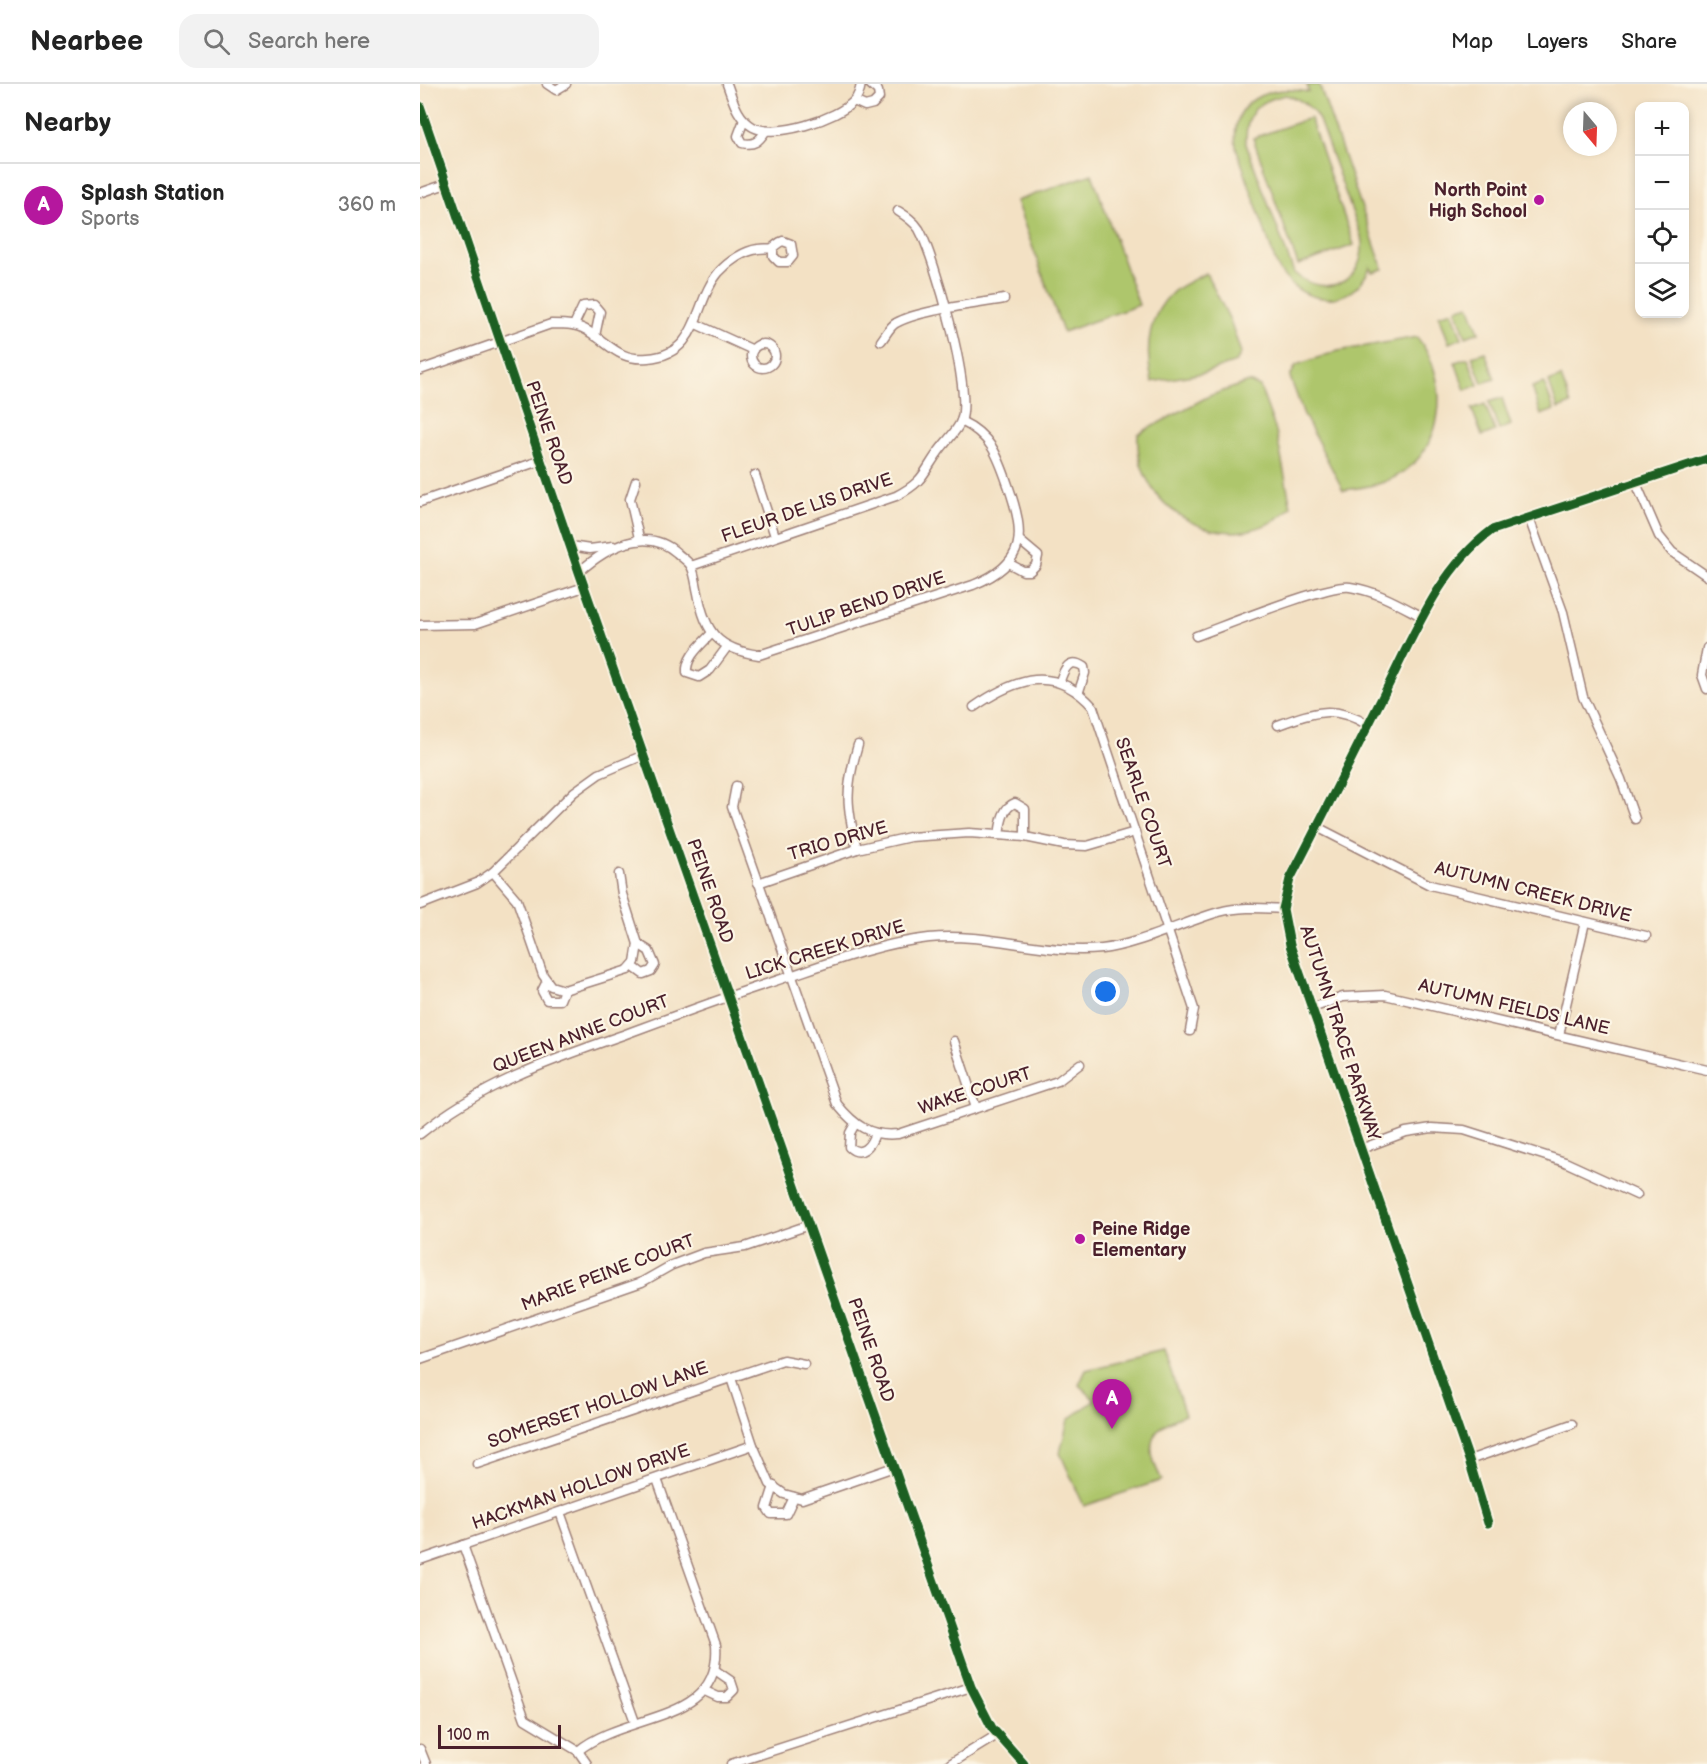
<!DOCTYPE html>
<html lang="en">
<head>
<meta charset="utf-8">
<style>
	:root { --surface:#fff; --page:#f2f2f2; --text:#222; --muted:#767676; --line:#e0e0e0; --accent:#b5179e }
	body { margin:0; font-family:"Balsamiq Sans",sans-serif; background:var(--page); color:var(--text) }
	.controls { position:absolute; right:18px; top:18px; display:grid; overflow:hidden; border-radius:12px; box-shadow:0 3px 9px #0003 }
	.controls button { width:54px; height:54px; display:grid; place-items:center; padding:0; border:0; border-bottom:2px solid var(--line); background:var(--surface); color:var(--text); font:30px sans-serif }
	.compass { position:absolute; left:1143px; top:18px; width:54px; height:54px; border-radius:50%; background:var(--surface); box-shadow:0 3px 9px #0003; rotate:161deg }
	.scale { position:absolute; left:18px; bottom:15px; width:123px; box-sizing:border-box; padding-left:6px; border:3px solid #4a1f2b; border-top:0; font-size:16px; line-height:21px; white-space:nowrap; color:#4a1f2b; -webkit-text-stroke:4px #fcf5e5; paint-order:stroke }
	.you { position:absolute; left:686px; top:908px; width:21px; height:21px; margin:-15px; border:4px solid #fff; border-radius:50%; background:#1a73e8; box-shadow:0 0 0 9px #1a73e833 }
	.badge { display:grid; place-items:center; width:39px; height:39px; border-radius:50%; background:var(--accent); color:#fff; font-size:20px; font-weight:700 }
	.pin { position:absolute; translate:-50% -50px; filter:drop-shadow(0 2px 3px #0008) }
	.pin::after { content:''; position:absolute; top:32px; width:21px; height:18px; background:inherit; clip-path:polygon(0 0,100% 0,50% 100%) }
	.list { margin:0; padding:0; list-style:none }
	h2 { display:flex; justify-content:space-between; align-items:center; height:78px; margin:0; padding:0 24px; font-size:26px }
	h2 small { font-size:20px; font-weight:400; color:var(--muted) }
	.list li { display:grid; grid-template-columns:39px 1fr auto; gap:18px; align-items:center; box-sizing:border-box; height:84px; padding:0 24px; border-top:2px solid var(--line) }
	.list b { display:block; font-size:22px; white-space:nowrap }
	.list p { margin:0; font-size:20px; white-space:nowrap; color:var(--muted) }
	.list em { font-size:20px; font-style:normal; color:var(--muted) }
	.icon { flex:none; width:33px; height:33px; fill:none; stroke:currentColor; stroke-width:2; stroke-linecap:round; stroke-linejoin:round }
	.map { position:relative; flex:none; width:1287px; height:1680px; overflow:hidden }
	header { display:flex; align-items:center; gap:36px; box-sizing:border-box; height:84px; padding:0 30px; background:var(--surface); border-bottom:2px solid var(--line) }
	header strong { font-size:28px }
	nav { display:flex; gap:33px; margin-inline-start:auto; font-size:21px }
	.search { width:420px; height:54px; background:var(--page); display:flex; align-items:center; gap:15px; box-sizing:border-box; padding:0 21px; border-radius:18px; color:var(--muted); font-size:22px }
	main { display:flex }
	aside { flex:1; background:var(--surface) }
	.map>svg:first-child { display:block }
	.green { fill:#aec66c; stroke:#7c724c; stroke-width:1.5; fill-rule:evenodd }
	.lines { fill:none; stroke-linecap:round; stroke-linejoin:round }
	.minor-casing { stroke:#9e8078; stroke-width:11 }
	.minor { stroke:#fff; stroke-width:8 }
	.cycleway-casing { stroke:#fcf5e5; stroke-width:13 }
	.cycleway { stroke:#1b5e20; stroke-width:9 }
	.poi-dot { fill:#b5179e; stroke:#fcf5e5; stroke-width:2 }
	.labels { text-anchor:middle; dominant-baseline:central; stroke-width:4.5; stroke-linejoin:round; paint-order:stroke }
	.poi-label { font-size:18px; font-weight:bold; fill:#4a1f2b; stroke:#fcf5e5; text-anchor:end }
	.street-label { font-size:18px; fill:#4a1f2b; stroke:#fcf5e5 }
</style>
</head>
<body>
<header>
<strong>Nearbee</strong>
<div class="search"><svg class="icon" aria-label="search" viewBox="0 0 24 24"><circle cx="10" cy="10" r="6"/><path d="M15 15l6 6"/></svg>Search here</div>
<nav><a>Map</a><a>Layers</a><a>Share</a></nav>
</header>
<main>
<aside>
<h2>Nearby<small></small></h2>
<ul class="list">
<li><span class="badge">A</span><div><b>Splash Station</b><p>Sports</p></div><em>360 m</em></li>
</ul>
</aside>
<div class="map">
<svg width="1287" height="1680" viewBox="0 0 1287 1680">
	<rect width="100%" height="100%" fill="#fcf5e5"/>
	<filter id="ink" filterUnits="userSpaceOnUse"><feTurbulence type="fractalNoise" baseFrequency=".0167" numOctaves="2"/><feDisplacementMap in="SourceGraphic" scale="12" xChannelSelector="R" yChannelSelector="G"/><feConvolveMatrix kernelMatrix="1 2 1 2 8 2 1 2 1" color-interpolation-filters="sRGB"/></filter>
	<filter id="wash" filterUnits="userSpaceOnUse"><feTurbulence type="fractalNoise" baseFrequency=".008" numOctaves="4" result="noise"/><feDisplacementMap in="SourceGraphic" scale="24" xChannelSelector="R" yChannelSelector="G"/><feGaussianBlur stdDeviation="1.35" result="paint"/><feColorMatrix in="noise" values="0 0 0 0 0 0 0 0 0 0 0 0 0 0 0 0 0 1.4 0 .05"/><feComposite in="paint" operator="in"/></filter>
	<g filter="url(#wash)">
		<rect width="100%" height="100%" fill="#f3e1c4"/>
		<g class="green">
			<path d="M 899,0 L 963,185 L 952,188 L 950,183 C 932,229 878,221 857,182 L 816,63 C 810,17 846,0 889,8 L 887,1 ZM 866,11 C 882,16 890,21 899,36 L 941,152 C 949,196 907,217 874,189 L 826,60 C 825,29 836,17 866,11 Z"/>
			<path d="M 890,34 L 934,161 L 878,181 L 833,54 Z"/>
			<path d="M 672,90 L 719,221 L 643,248 L 596,117 Z"/>
			<path d="M 786,189 L 810,236 L 821,269 L 816,278 L 784,289 L 732,298 C 725,266 727,232 753,208 C 762,200 776,195 786,189 Z"/>
			<path d="M 1049,221 L 1059,248 L 1046,253 L 1036,225 Z"/>
			<path d="M 1032,227 L 1042,254 L 1029,259 L 1019,231 Z"/>
			<path d="M 997,253 C 1034,299 1025,376 964,398 C 951,403 937,404 923,406 L 884,331 L 870,293 L 876,281 L 918,267 Z"/>
			<path d="M 1065,268 L 1075,295 L 1062,299 L 1052,272 Z"/>
			<path d="M 1048,274 L 1058,301 L 1045,306 L 1035,278 Z"/>
			<path d="M 1141,293 L 1151,320 L 1138,325 L 1129,298 Z"/>
			<path d="M 829,298 L 840,303 L 856,347 L 871,423 C 814,481 712,429 718,350 L 789,312 Z"/>
			<path d="M 1124,299 L 1134,326 L 1121,331 L 1112,303 Z"/>
			<path d="M 1082,314 L 1091,341 L 1079,346 L 1069,318 Z"/>
			<path d="M 1065,320 L 1075,347 L 1062,352 L 1052,325 Z"/>
			<path d="M 744,1267 L 765,1331 C 728,1343 724,1363 742,1396 L 664,1422 L 640,1369 L 648,1336 L 675,1316 L 659,1301 L 666,1286 Z"/>
		</g>
	</g>
	<g filter="url(#ink)">
		<g class="lines">
			<g class="minor-casing">
				<g id="minor">
					<path d="M 127,0 L 136,6 L 146,0"/>
					<path d="M 307,0 C 313,16 317,34 333,43 C 355,55 417,35 434,17 C 438,13 440,6 441,0"/>
					<path d="M 434,17 L 445,22 L 453,20 L 459,14 L 458,7 L 450,0"/>
					<path d="M 0,22 L 159,488 L 551,1603 L 572,1644 L 604,1680"/>
					<path d="M 324,36 L 318,52 L 322,59 C 334,62 339,57 345,48"/>
					<path d="M 0,109 L 26,100"/>
					<path d="M 276,240 L 333,266"/>
					<path d="M 154,241 L 163,222 L 174,221 L 180,228 L 175,252"/>
					<path d="M 461,257 C 466,251 470,242 476,239 C 498,226 557,220 584,215"/>
					<circle cx="343" cy="272" r="12"/>
					<path d="M 0,286 L 131,240 C 146,240 159,240 171,249 C 191,262 201,277 228,274 C 281,270 273,218 299,188 C 309,177 324,167 338,165 C 342,164 349,165 352,164 C 356,162 358,158 363,157 L 371,160 L 373,172 L 368,178 L 359,178 L 353,172 L 353,164"/>
					<path d="M 335,391 L 355,452"/>
					<path d="M 216,397 L 210,415 L 219,454"/>
					<path d="M 1216,399 L 1239,452 L 1252,468 L 1287,492"/>
					<path d="M 0,418 L 122,376"/>
					<path d="M 1109,434 L 1143,528 L 1163,613 L 1201,695 L 1215,735"/>
					<path d="M 150,462 L 170,465 L 193,462"/>
					<path d="M 588,479 L 603,487 L 610,487 L 616,481 L 618,472 L 599,456"/>
					<path d="M 271,482 L 476,412 C 506,397 503,387 522,363 C 528,355 537,347 541,337 C 553,308 515,174 499,145 C 494,137 486,132 478,127"/>
					<path d="M 159,488 C 186,464 226,441 257,469 C 261,473 268,477 271,482 C 275,489 276,501 278,509 C 285,549 298,565 339,571 L 553,501 C 608,479 605,450 588,401 C 578,372 571,351 541,337"/>
					<path d="M 0,541 L 55,540 L 164,503"/>
					<path d="M 292,549 C 282,560 265,573 267,589 L 279,593 L 290,586 L 307,563"/>
					<path d="M 776,552 C 804,542 907,500 930,503 C 957,507 980,521 1003,533"/>
					<path d="M 1287,564 L 1282,591 L 1287,605"/>
					<path d="M 640,597 C 644,585 649,573 664,583 L 665,589 L 659,607"/>
					<path d="M 554,623 C 596,594 635,580 673,623 L 774,925 L 770,947"/>
					<path d="M 858,641 C 894,628 913,620 948,641"/>
					<path d="M 316,702 L 312,723 L 417,1020 C 434,1041 450,1053 478,1050 L 638,997 L 660,980"/>
					<path d="M 897,743 L 1010,801 L 1226,852"/>
					<path d="M 579,751 C 581,739 582,724 595,719 L 605,725 L 605,753"/>
					<path d="M 437,765 C 426,721 425,705 438,661"/>
					<path d="M 73,788 L 97,816 L 123,891 L 131,902 L 144,906 L 208,886 L 215,878 L 218,860 L 202,810 L 199,790"/>
					<path d="M 338,799 L 437,765 L 490,753 L 549,749 L 605,753 L 644,761 L 667,762 L 715,748"/>
					<path d="M 0,821 L 57,799 L 73,788 L 154,708 L 179,690 L 224,671"/>
					<path d="M 212,882 L 223,890 L 231,887 L 235,881 L 229,867 L 218,860"/>
					<path d="M 127,897 L 122,907 L 127,916 L 140,916 L 144,906"/>
					<path d="M 892,924 L 923,913 L 965,911 L 1287,986"/>
					<path d="M 1139,951 L 1165,838"/>
					<path d="M 534,957 L 556,1024"/>
					<path d="M 435,1040 L 430,1049 L 429,1063 C 441,1074 451,1062 455,1049"/>
					<path d="M 0,1050 C 60,1001 128,977 200,952 C 249,934 297,916 346,900 C 399,883 453,860 509,854 C 568,848 624,871 682,865 C 717,861 764,838 799,828 C 821,822 841,824 863,825"/>
					<path d="M 941,1065 L 986,1048 L 1012,1044 L 1044,1046 L 1145,1078 L 1217,1111"/>
					<path d="M 0,1275 L 222,1198 L 252,1181 L 284,1169 L 325,1163 L 389,1141"/>
					<path d="M 311,1294 L 333,1361 L 350,1400 L 364,1410 L 382,1415 L 474,1383"/>
					<path d="M 1049,1376 L 1152,1340"/>
					<path d="M 57,1380 L 363,1276 L 384,1280"/>
					<path d="M 354,1402 L 347,1424 L 351,1430 L 366,1430 L 374,1413"/>
					<path d="M 140,1428 L 215,1638"/>
					<path d="M 1068,1439 L 1049,1376 L 870,861 L 863,825 L 870,795 C 902,734 932,673 963,612 C 993,553 1018,486 1072,446 L 1287,375"/>
					<path d="M 43,1461 L 105,1635 L 158,1667 L 167,1680"/>
					<path d="M 0,1476 L 333,1361"/>
					<path d="M 285,1607 L 298,1613 L 307,1613 L 314,1606 L 311,1597 L 295,1586"/>
					<path d="M 0,1665 L 6,1680"/>
					<path d="M 158,1667 C 206,1627 302,1641 296,1561 L 237,1395"/>
					<path d="M 311,1680 L 551,1603"/>
					<path d="M 530,1680 L 577,1651"/>
				</g>
			</g>
			<use href="#minor" class="minor"/>
			<g class="cycleway-casing">
				<g id="cycleway">
					<path d="M 0,22 L 159,488 L 551,1603 L 572,1644 L 604,1680"/>
					<path d="M 1068,1439 L 1049,1376 L 870,861 L 863,825 L 870,795 C 902,734 932,673 963,612 C 993,553 1018,486 1072,446 L 1287,375"/>
				</g>
			</g>
			<use href="#cycleway" class="cycleway"/>
		</g>
	</g>
	<g class="poi-dot">
		<circle cx="1119" cy="116" r="6"/>
		<circle cx="660" cy="1155" r="6"/>
	</g>
	<g class="labels">
		<g class="poi-label">
			<text x="1107" y="106">North Point<tspan x="1107" dy="21">High School</tspan></text>
			<text x="672" y="1145" text-anchor="start">Peine Ridge<tspan x="672" dy="21">Elementary</tspan></text>
		</g>
		<g class="street-label">
			<text transform="translate(129 349) rotate(71)">PEINE ROAD</text>
			<text transform="translate(387 424) rotate(-19)">FLEUR DE LIS DRIVE</text>
			<text transform="translate(446 520) rotate(-19)">TULIP BEND DRIVE</text>
			<text transform="translate(723 719) rotate(71)">SEARLE COURT</text>
			<text transform="translate(418 757) rotate(-16)">TRIO DRIVE</text>
			<text transform="translate(290 807) rotate(71)">PEINE ROAD</text>
			<text transform="translate(1113 808) rotate(14)">AUTUMN CREEK DRIVE</text>
			<text transform="translate(405 866) rotate(-17)">LICK CREEK DRIVE</text>
			<text transform="translate(1094 923) rotate(13)">AUTUMN FIELDS LANE</text>
			<text transform="translate(920 949) rotate(72)">AUTUMN TRACE PARKWAY</text>
			<text transform="translate(161 950) rotate(-21)">QUEEN ANNE COURT</text>
			<text transform="translate(555 1007) rotate(-18)">WAKE COURT</text>
			<text transform="translate(188 1189) rotate(-21)">MARIE PEINE COURT</text>
			<text transform="translate(451 1266) rotate(71)">PEINE ROAD</text>
			<text transform="translate(178 1321) rotate(-19)">SOMERSET HOLLOW LANE</text>
			<text transform="translate(161 1403) rotate(-19)">HACKMAN HOLLOW DRIVE</text>
		</g>
	</g>
</svg>
<div class="controls">
<button>+</button>
<button>−</button>
<button><svg class="icon" aria-label="locate" viewBox="0 0 24 24"><circle cx="12" cy="12" r="6"/><path d="M12 2v4M12 18v4M2 12h4M18 12h4"/></svg></button>
<button><svg class="icon" aria-label="layers" viewBox="0 0 24 24"><path d="M12 4l9 5-9 5-9-5zM3 14l9 5 9-5"/></svg></button>
</div>
<svg class="compass" viewBox="-18 -18 36 36"><path d="M0-13l5 13h-10z" fill="#e53935"/><path d="M0 13l5-13h-10z" fill="#767676"/></svg>
<div class="scale">100 m</div>
<div class="you"></div>
<div class="pin badge" style="left:692px;top:1345px">A</div>
</div>
</main>
</body>
</html>
